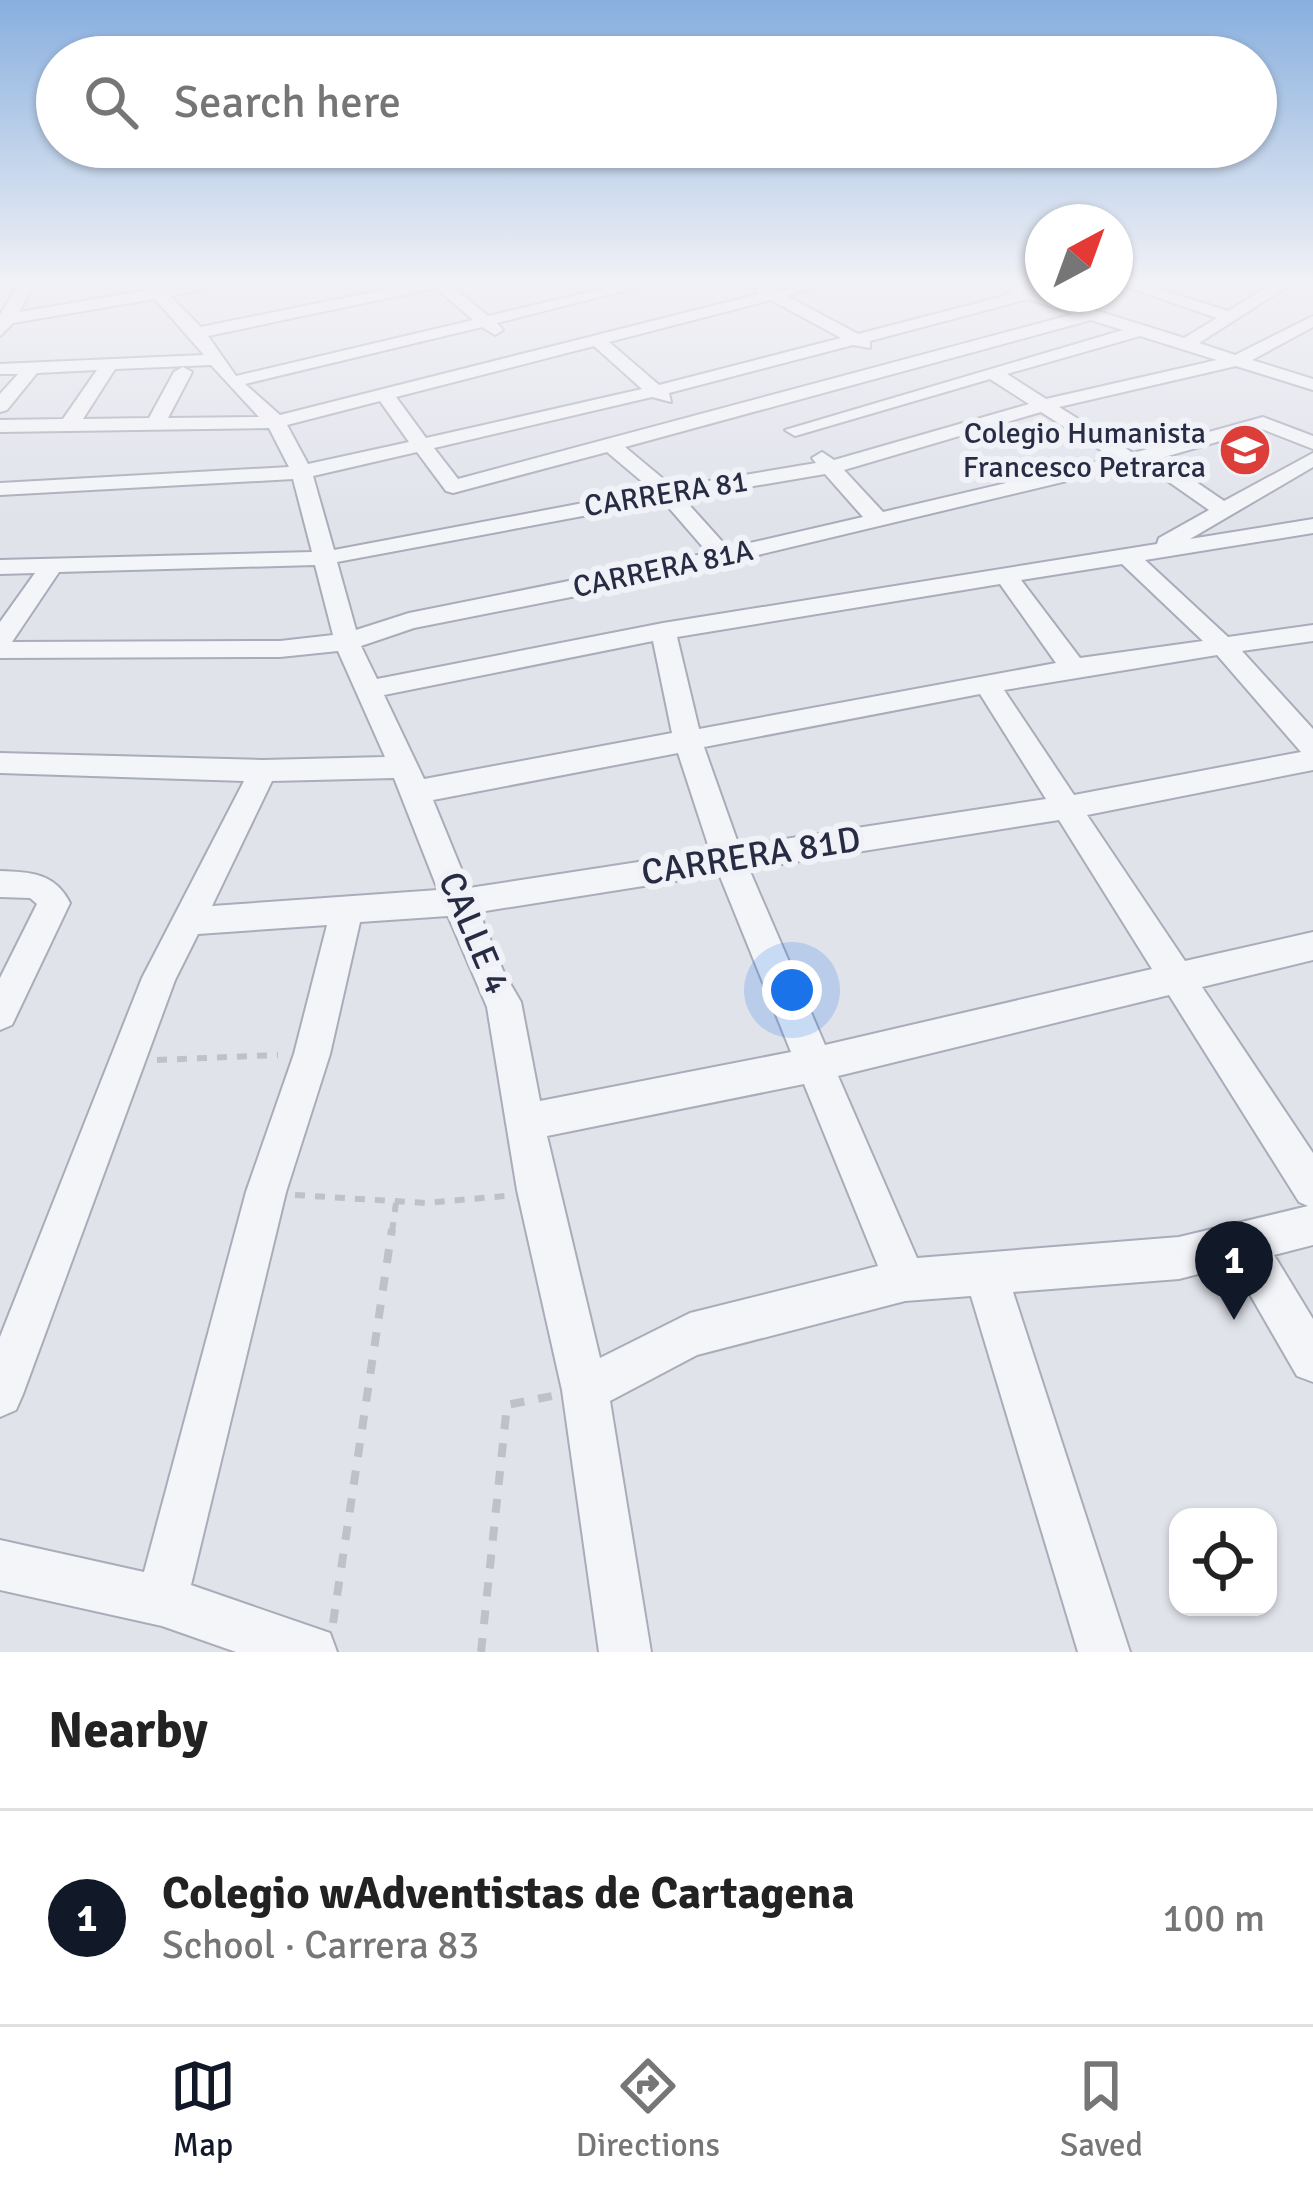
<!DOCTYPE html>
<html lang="en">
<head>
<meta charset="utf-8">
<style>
	:root { --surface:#fff; --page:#f6f6f6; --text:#222; --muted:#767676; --line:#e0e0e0; --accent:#111827 }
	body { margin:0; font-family:Signika,sans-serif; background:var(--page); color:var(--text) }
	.controls { position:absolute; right:36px; bottom:36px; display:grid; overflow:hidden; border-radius:24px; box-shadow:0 3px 9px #0004 }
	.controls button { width:108px; height:108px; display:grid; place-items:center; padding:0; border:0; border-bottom:3px solid var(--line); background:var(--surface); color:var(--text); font:60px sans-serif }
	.compass { position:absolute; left:1025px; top:204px; width:108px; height:108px; border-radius:50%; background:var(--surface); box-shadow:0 3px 9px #0004; rotate:41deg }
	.you { position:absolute; left:792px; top:990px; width:42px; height:42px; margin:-30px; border:9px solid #fff; border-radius:50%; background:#1a73e8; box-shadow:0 0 0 18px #1a73e833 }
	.badge { display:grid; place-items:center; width:78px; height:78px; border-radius:50%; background:var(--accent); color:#fff; font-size:39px; font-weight:700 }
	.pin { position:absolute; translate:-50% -99px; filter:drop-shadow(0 3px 6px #0008) }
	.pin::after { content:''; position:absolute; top:63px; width:42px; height:36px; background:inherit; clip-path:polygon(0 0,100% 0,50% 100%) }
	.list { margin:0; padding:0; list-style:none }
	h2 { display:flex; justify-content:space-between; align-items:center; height:156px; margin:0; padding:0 48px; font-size:51px }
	h2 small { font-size:39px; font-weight:400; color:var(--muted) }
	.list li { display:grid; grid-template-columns:78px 1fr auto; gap:36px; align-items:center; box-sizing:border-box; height:216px; padding:0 48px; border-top:3px solid var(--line) }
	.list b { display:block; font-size:45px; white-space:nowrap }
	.list p { margin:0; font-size:39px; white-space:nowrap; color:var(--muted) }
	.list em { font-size:39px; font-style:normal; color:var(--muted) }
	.icon { flex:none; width:66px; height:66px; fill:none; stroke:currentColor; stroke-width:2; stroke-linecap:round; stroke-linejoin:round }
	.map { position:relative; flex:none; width:1313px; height:1652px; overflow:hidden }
	.search { position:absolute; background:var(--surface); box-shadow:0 3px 9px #0004; left:36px; right:36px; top:36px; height:132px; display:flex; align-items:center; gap:30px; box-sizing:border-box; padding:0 42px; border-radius:66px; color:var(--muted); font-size:45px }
	.sheet { height:372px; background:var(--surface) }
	nav { display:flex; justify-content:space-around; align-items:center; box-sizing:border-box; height:168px; border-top:3px solid var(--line); background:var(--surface); font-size:33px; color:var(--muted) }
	nav a { display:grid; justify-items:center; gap:6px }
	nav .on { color:var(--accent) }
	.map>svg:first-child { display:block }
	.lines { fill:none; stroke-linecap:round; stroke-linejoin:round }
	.street-casing { stroke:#a9acb9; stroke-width:4 }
	.path-far1 { stroke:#bfc1ca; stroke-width:6; stroke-dasharray:10 10; stroke-linecap:butt }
	.path { stroke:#bfc1ca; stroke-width:8; stroke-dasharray:14 14; stroke-linecap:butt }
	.street { fill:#f4f5f9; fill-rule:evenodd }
	.labels { text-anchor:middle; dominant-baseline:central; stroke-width:12; stroke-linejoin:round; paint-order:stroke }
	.far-poi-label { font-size:30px; fill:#272c44; stroke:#f0f2f8; text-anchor:end }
	.far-street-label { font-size:30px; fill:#272c44; stroke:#f0f2f8 }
	.street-label { font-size:36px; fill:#272c44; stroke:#f0f2f8 }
</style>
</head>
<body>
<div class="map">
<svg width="1313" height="1652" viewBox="0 0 1313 1652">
	<rect width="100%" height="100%" fill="#e1e3eb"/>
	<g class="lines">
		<g class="street-casing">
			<g id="street">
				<path d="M 18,284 L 34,284 L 19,312 L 148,290 L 142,284 L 162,288 L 222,284 L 170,296 L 201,327 L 412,284 L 450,284 L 488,316 L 622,284 L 650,284 L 497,323 L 503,330 L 495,335 L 482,327 L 245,384 L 280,415 L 759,294 L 756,290 L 764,285 L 775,290 L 824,284 L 787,296 L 858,334 L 1012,294 L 1003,289 L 1011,284 L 1184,338 L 1217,318 L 1119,284 L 1143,284 L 1228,311 L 1272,284 L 1291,284 L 1199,343 L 1235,355 L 1313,316 L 1313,327 L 1252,360 L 1313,379 L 1313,390 L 1236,366 L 1059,407 L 1133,453 L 1263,417 L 1313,436 L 1313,449 L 1262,429 L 1161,458 L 1224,501 L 1313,453 L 1313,467 L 1190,539 L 1313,519 L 1313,533 L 1145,560 L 1228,637 L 1313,625 L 1313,641 L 1242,651 L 1313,729 L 1313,770 L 1087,815 L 1185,961 L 1313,932 L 1313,960 L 1202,987 L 1313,1153 L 1313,1245 L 1274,1255 L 1313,1319 L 1313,1382 L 1297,1376 L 1233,1265 L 1179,1279 L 1013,1292 L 1130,1652 L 1078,1652 L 971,1296 L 905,1301 L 697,1355 L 610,1401 L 651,1652 L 599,1652 L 562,1390 L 517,1190 L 487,1007 L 448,916 L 360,922 L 330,1054 L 286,1192 L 191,1585 L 330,1633 L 337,1652 L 236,1652 L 162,1626 L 0,1590 L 0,1540 L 144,1572 L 246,1192 L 294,1054 L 327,925 L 198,934 L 175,980 L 23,1394 L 16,1410 L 0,1417 L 0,1337 L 142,978 L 244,781 L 0,773 L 0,753 L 263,760 L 385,757 L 338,651 L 280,657 L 0,658 L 0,622 L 35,573 L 0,574 L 0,560 L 312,552 L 293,479 L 0,495 L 0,483 L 289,467 L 269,428 L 0,432 L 0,420 L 63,419 L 97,370 L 37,373 L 7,410 L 0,412 L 0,394 L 18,374 L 0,374 L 0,364 L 204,355 L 155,299 L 13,323 L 0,336 L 0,315 ZM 436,288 L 473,320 L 236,376 L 208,336 ZM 1028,299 L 1074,314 L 458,479 L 434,448 L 652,397 L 671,402 L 669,393 L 853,345 L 870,348 L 870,341 ZM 771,300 L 841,338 L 659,385 L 609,342 ZM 1091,320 L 1123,330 L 785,430 L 795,436 L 990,379 L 1029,404 L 834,460 L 822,452 L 812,458 L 816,463 L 673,487 L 625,447 ZM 1140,336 L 1217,360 L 1046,399 L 1007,374 ZM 594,346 L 642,389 L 426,438 L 396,397 ZM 211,365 L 259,417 L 168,418 L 192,372 L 183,367 L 174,372 L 149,418 L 83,419 L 115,369 ZM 380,401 L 409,442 L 308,464 L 287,425 ZM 1041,412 L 1113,458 L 883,512 L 844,470 ZM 417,452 L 446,491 L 453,493 L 607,452 L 652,490 L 334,550 L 313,476 ZM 1142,463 L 1209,510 L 1159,538 L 1157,544 L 663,623 L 377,679 L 361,646 L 414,628 L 637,584 ZM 825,474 L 863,517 L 728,548 L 683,498 ZM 663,501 L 708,553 L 409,613 L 356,630 L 337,562 ZM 1122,564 L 1203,641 L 1080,658 L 1021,580 ZM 315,565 L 333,635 L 280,641 L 12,642 L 59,572 ZM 1000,584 L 1056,663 L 699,729 L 677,637 ZM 653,641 L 672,733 L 424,779 L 384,695 ZM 1217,655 L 1301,752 L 1074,795 L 1004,690 ZM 980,694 L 1046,799 L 739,846 L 704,747 ZM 678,753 L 710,851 L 469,888 L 433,800 ZM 394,778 L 438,890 L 212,906 L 272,781 ZM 1059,820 L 1152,969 L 825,1045 L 749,869 ZM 719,874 L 791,1052 L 540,1101 L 521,1002 L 504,973 L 479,912 ZM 1169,995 L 1299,1202 L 1308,1206 L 1179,1237 L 917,1258 L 838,1076 ZM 804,1084 L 878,1266 L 690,1313 L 600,1358 L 547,1136 Z"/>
				<path d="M 0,871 C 31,872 55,873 70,903 L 12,1025 L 0,1030 L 0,978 L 37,904 L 30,898 L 0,897 Z"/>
			</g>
		</g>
		<g class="path-far1">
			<path d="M 157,1060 L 278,1055"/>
			<path d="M 295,1195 L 426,1203 L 505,1196"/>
			<path d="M 392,1232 L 396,1203"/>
		</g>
		<g class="path">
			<path d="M 333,1623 L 392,1229"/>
			<path d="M 481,1652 L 507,1405 L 552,1396"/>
		</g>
		<use href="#street" class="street"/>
	</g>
	<linearGradient id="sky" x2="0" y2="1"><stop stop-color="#88afde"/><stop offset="0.55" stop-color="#f2f2f6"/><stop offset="1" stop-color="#f2f2f6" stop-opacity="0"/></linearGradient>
	<rect width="1313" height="515" fill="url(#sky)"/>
	<defs>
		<g id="school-disc" transform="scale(2.7)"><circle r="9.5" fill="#dc3f3a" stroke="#f0f2f8"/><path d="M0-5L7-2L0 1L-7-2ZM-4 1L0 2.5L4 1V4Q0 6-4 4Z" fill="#fff"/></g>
	</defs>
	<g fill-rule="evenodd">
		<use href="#school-disc" x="1245" y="450"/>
	</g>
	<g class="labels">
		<g class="far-poi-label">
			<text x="1206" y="433">Colegio Humanista<tspan x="1206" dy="34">Francesco Petrarca</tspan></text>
		</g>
		<g class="far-street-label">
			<text transform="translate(666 494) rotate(-9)">CARRERA 81</text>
			<text transform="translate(663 569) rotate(-12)">CARRERA 81A</text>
		</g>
		<g class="street-label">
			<text transform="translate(751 856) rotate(-9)">CARRERA 81D</text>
			<text transform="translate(474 933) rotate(67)">CALLE 4</text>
		</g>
	</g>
</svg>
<div class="controls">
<button><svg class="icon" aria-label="locate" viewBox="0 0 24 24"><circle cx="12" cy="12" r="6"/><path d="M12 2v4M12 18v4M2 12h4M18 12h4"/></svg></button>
</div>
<svg class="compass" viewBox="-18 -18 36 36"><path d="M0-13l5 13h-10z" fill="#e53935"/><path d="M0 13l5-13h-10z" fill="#767676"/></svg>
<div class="you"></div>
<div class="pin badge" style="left:1234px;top:1320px">1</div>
<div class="search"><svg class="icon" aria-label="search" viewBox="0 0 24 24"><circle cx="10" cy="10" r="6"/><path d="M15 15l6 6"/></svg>Search here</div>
</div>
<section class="sheet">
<h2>Nearby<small></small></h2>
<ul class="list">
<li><span class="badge">1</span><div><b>Colegio wAdventistas de Cartagena</b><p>School · Carrera 83</p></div><em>100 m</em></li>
</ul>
</section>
<nav>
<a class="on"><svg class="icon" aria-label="map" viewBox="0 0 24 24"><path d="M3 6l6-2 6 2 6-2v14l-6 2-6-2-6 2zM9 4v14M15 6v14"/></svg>Map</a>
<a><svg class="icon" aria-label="directions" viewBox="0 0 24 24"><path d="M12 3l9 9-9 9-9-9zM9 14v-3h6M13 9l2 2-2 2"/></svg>Directions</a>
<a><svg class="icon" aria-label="saved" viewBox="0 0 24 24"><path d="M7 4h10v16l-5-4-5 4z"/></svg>Saved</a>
</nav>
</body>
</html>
